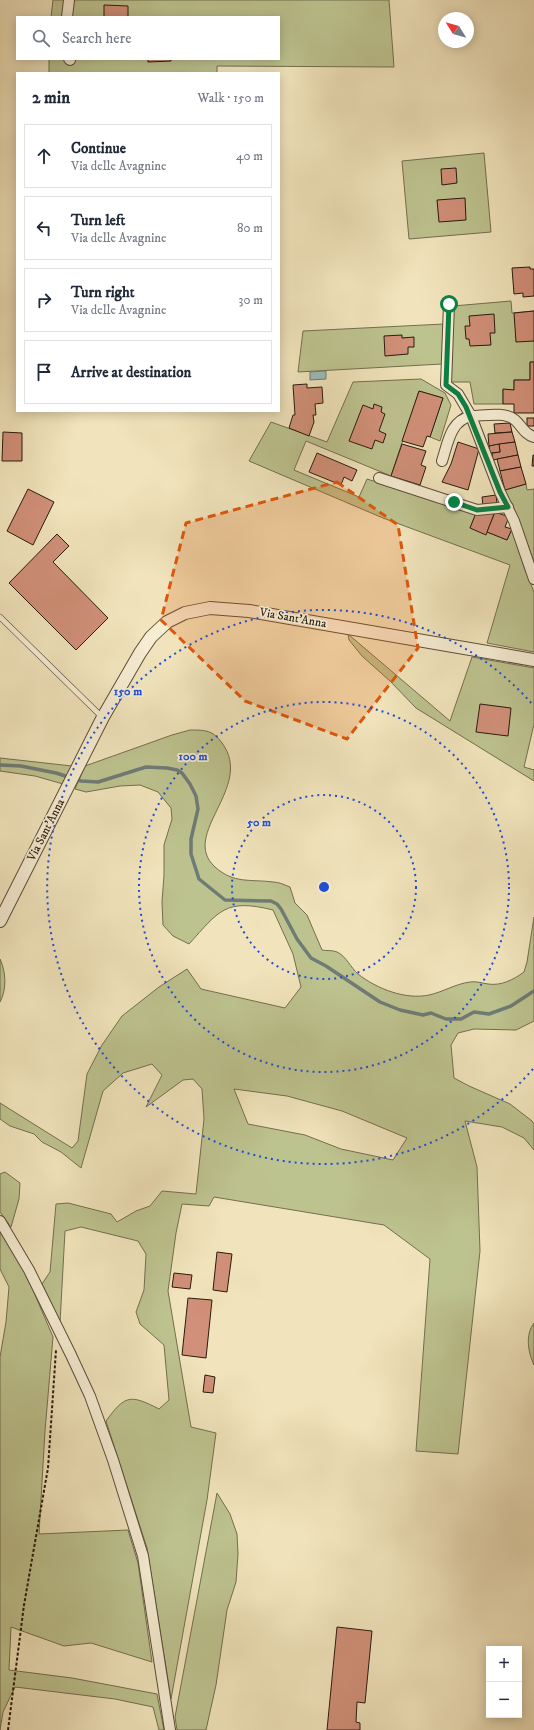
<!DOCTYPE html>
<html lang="en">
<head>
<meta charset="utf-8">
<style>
	:root { --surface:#fff; --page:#f6f6f7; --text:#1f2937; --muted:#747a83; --line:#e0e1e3 }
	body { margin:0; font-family:"IM FELL DW Pica",serif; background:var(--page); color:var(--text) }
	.controls { position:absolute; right:12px; bottom:12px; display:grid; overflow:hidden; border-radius:0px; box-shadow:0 2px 10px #0003 }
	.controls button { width:36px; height:36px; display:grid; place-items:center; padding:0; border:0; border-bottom:1px solid var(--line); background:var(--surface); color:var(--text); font:20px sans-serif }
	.compass { position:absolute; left:438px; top:12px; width:36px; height:36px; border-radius:50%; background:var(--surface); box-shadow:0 2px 10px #0003; rotate:307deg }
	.stop { position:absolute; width:12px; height:12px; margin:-9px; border:3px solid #0b8043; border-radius:50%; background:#fff }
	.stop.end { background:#0b8043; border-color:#fff; box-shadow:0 1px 4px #0008 }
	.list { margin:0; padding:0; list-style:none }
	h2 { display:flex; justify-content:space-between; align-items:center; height:52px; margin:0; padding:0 16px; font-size:17px }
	h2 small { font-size:13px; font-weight:400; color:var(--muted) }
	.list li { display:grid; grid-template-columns:26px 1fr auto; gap:12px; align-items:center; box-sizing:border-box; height:64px; margin:0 8px 8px; padding:0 8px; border:1px solid var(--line); border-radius:0px }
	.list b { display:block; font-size:15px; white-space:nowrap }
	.list p { margin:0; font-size:13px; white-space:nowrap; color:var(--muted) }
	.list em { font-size:13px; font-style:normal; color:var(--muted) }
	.icon { flex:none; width:22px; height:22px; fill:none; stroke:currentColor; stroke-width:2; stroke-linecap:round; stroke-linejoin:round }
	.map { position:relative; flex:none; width:534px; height:1730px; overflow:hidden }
	.search { position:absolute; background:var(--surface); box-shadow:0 2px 10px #0003; left:16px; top:16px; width:264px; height:44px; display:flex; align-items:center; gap:10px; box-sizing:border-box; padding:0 14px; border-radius:0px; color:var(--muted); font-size:15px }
	.panel { position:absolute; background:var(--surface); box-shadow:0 2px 10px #0003; left:16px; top:72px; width:264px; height:340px; border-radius:0px }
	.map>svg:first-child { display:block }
	.green { fill:#bdc38f; stroke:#736e4f; fill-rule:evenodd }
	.water { fill:#9dbcb9; stroke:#6f7b75 }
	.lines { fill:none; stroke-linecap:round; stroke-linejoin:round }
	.stream { stroke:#6f7b75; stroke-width:3.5 }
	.building { fill:#d19079; stroke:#291a0f }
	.service-casing { stroke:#5b4c3a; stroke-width:6 }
	.minor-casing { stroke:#5b4c3a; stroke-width:12 }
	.tertiary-casing { stroke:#5b4c3a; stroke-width:14 }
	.path { stroke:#291a0f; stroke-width:2; stroke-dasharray:3 2; stroke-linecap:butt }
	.service { stroke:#f6edd3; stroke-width:5 }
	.minor { stroke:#f6edd3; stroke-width:10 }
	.tertiary { stroke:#f6edd3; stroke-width:12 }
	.route { stroke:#0b8043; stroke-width:5 }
	.marked { fill:#de560c; fill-opacity:0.2; stroke:#de560c; stroke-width:3; stroke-dasharray:8 5; stroke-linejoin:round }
	.ring { fill:none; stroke:#1d4ed8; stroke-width:2; stroke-dasharray:2 4 }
	.labels { text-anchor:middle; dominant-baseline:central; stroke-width:3.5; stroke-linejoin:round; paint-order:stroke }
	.street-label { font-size:12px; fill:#291a0f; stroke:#f6edd3 }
	.centre { fill:#1d4ed8; stroke:#f6edd3; stroke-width:2 }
	.ring-label { font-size:12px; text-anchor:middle; font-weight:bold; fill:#1d4ed8; stroke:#f6edd3; stroke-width:3.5; stroke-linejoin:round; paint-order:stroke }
</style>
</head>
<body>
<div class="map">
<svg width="534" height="1730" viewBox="0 0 534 1730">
	<rect width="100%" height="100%" fill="#f1e4bc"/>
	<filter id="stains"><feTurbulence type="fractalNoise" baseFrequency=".005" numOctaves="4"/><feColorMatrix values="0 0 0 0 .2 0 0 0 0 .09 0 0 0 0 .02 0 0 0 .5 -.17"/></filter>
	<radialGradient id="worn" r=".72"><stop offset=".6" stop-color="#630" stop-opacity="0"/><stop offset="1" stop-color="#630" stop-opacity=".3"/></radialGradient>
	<g class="green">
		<path d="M 53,0 L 389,0 L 394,67 L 217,66 L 217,73 L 49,73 L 49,59 L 279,59 L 279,17 L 51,17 Z"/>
		<path d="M 484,153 L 491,232 L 409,239 L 402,161 Z"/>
		<path d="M 511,301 L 512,313 L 534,311 L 534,362 L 530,362 L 530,380 L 514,380 L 514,390 L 503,390 L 503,404 L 474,404 L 470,382 L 450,382 L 453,306 Z"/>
		<path d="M 444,324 L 442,364 L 298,372 L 303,331 Z"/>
		<path d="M 421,379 L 445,393 L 451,405 L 440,441 L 430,437 L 443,398 L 419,391 L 391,476 L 306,441 L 294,470 L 359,497 L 367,479 L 476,513 L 470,528 L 486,534 L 487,532 L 507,540 L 512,529 L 524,567 L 534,592 L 534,652 L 487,643 L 510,565 L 383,518 L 249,461 L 271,422 L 327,442 L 353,382 Z"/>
		<path d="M 526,484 L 527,490 L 534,489 L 534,566 L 517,516 L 505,490 Z"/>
		<path d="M 348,634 L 450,721 L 472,657 L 534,668 L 534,724 L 524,767 L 534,770 L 534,781 L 416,708 L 390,681 L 362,656 L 349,640 Z"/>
		<path d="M 190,730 C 205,730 213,730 222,743 C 255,787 179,834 215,867 C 234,884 250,879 273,882 C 279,882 285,885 290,887 L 295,903 L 307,915 L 322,950 C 327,951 333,950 337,952 C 346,956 351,968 358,974 C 377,989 406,1000 429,995 C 443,992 455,984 470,982 C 477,981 481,983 488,984 C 501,986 513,980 524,972 L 527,962 L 534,917 L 534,1021 L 516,1030 L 474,1029 L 458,1033 L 451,1045 L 454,1078 L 469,1086 L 510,1104 L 532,1121 L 534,1124 L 534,1150 L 524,1138 L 502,1127 L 465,1121 L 477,1167 L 480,1251 L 458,1454 L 416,1451 L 430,1259 L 384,1225 L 214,1197 L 209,1206 L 182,1204 L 176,1233 L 168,1291 L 191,1427 L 216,1433 L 207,1500 L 171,1699 L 147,1548 L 106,1421 C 125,1395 130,1394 159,1409 L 169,1400 L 164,1345 L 140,1324 L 136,1312 L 144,1290 L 146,1254 L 138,1241 L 81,1227 L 65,1231 L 60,1323 L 42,1284 L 50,1272 L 56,1204 L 68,1203 L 111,1214 L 117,1222 L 136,1211 L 150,1206 L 162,1191 L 196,1194 L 204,1119 L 202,1089 L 193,1079 L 183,1080 L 146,1107 L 162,1075 L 152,1064 L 123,1073 L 103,1091 L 81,1168 L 61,1152 L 42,1142 L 34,1134 L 10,1126 L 0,1119 L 0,1103 L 72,1148 L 78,1141 L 87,1074 L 102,1045 L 122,1016 L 159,987 L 187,969 L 201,989 L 285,1008 L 301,987 L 293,954 L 273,910 C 225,898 219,911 189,944 L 173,936 L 163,925 L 162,902 L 164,875 L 164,845 L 172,819 L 171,808 L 158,792 L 140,785 L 120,786 L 86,792 L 75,789 L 85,766 L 172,735 ZM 234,1089 L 287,1096 L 342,1111 L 407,1138 L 393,1160 L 341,1149 L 305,1135 L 248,1124 Z"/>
		<path d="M 0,758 L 72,766 L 63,784 L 35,776 L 0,771 Z"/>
		<path d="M 0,959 C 6,972 7,989 0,1002 Z"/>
		<path d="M 5,1172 L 20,1183 L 19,1199 L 11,1227 L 0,1212 L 0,1174 Z"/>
		<path d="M 0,1229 L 17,1257 L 33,1290 L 53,1337 L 45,1431 L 39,1534 L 128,1530 L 138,1563 L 152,1662 L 91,1643 L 64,1646 L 11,1627 L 9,1670 L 72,1678 L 157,1694 L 164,1730 L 159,1730 L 153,1707 L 115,1699 L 15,1687 L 3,1712 L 0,1730 L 0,1357 L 6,1322 L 9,1287 L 0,1269 Z"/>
		<path d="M 534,1323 L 534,1365 C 528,1352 525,1335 534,1323 Z"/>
		<path d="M 217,1493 L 230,1514 L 237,1534 L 238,1554 L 236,1582 L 227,1610 L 216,1685 L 206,1730 L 177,1730 L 175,1717 Z"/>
	</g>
	<path class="water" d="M 326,371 L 326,379 L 310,380 L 310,372 Z"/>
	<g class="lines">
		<path class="stream" d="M 0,765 L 21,766 L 56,773 L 81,781 L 98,782 L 146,767 L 167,768 L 177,770 L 182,773 L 190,784 L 196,796 L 198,809 L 191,839 L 191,854 L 199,879 L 225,900 L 271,901 L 277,904 L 281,909 L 297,939 L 311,958 L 326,966 L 380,1002 L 400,1010 L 423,1015 L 431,1013 L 446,1019 L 461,1019 L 474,1012 L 489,1014 L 511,1006 L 534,991"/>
	</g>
	<g class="building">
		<path d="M 104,5 L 128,6 L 128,17 L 104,17 Z"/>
		<path d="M 148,59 L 171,59 L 171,61 L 148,62 Z"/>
		<path d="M 456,168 L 457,183 L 442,185 L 441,169 Z"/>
		<path d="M 465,198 L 466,220 L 439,222 L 437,200 Z"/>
		<path d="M 530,267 L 530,269 L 534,269 L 534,296 L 523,297 L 523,293 L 514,294 L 512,268 Z"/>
		<path d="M 534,311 L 534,341 L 516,342 L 514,313 Z"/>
		<path d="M 494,314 L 495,333 L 490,333 L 491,345 L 470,346 L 469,339 L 466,339 L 465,326 L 470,326 L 469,316 Z"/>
		<path d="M 402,335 L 402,338 L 414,337 L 414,347 L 408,347 L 408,354 L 385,356 L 384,336 Z"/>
		<path d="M 530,362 L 534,362 L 534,413 L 514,413 L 514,404 L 503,404 L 503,389 L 514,390 L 514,380 L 530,380 Z"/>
		<path d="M 307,384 L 307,388 L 322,387 L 323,403 L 315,404 L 316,415 L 313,415 L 314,422 L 309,436 L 289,428 L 293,415 L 295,415 L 293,385 Z"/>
		<path d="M 419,391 L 443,398 L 430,437 L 427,436 L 423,447 L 402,441 Z"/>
		<path d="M 374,404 L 382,407 L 381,412 L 385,414 L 379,431 L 386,434 L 383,443 L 375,440 L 372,449 L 349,441 L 363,405 L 373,409 Z"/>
		<rect x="527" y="418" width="7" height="8"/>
		<path d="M 510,423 L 512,432 L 495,433 L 494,424 Z"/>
		<path d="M 3,432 L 22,433 L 22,461 L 2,461 Z"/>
		<path d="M 512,432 L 515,442 L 489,446 L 488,434 Z"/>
		<path d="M 458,442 L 479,449 L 468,490 L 442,482 L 451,464 Z"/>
		<path d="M 515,442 L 518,455 L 493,460 L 492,453 L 500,452 L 499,444 Z"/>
		<path d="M 402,444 L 426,451 L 421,465 L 426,467 L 420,485 L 391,476 Z"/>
		<path d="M 499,444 L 500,452 L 490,453 L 489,446 Z"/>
		<path d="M 317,453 L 357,470 L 352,481 L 344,477 L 341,485 L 309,472 Z"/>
		<path d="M 518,455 L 521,467 L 500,471 L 497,459 Z"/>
		<path d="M 533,455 L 534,455 L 534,466 L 532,466 Z"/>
		<path d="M 521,467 L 526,484 L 505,490 L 500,471 Z"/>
		<path d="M 28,489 L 54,502 L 33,545 L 7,531 Z"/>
		<path d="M 496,495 L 497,504 L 483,506 L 482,497 Z"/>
		<path d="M 495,512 L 486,535 L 470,528 L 476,513 Z"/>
		<path d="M 495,512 L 509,517 L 505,527 L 512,529 L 507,540 L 487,532 Z"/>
		<path d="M 57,534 L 69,546 L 53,562 L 108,618 L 76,650 L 9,583 Z"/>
		<path d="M 480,704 L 511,708 L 508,736 L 476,732 Z"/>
		<path d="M 217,1252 L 232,1254 L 227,1292 L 213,1290 Z"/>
		<path d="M 174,1273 L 192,1275 L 190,1289 L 172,1287 Z"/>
		<path d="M 188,1298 L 212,1300 L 206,1358 L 182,1355 Z"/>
		<path d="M 205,1375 L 215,1377 L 213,1393 L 203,1392 Z"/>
		<path d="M 337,1627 L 372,1631 L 365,1703 L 357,1702 L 356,1722 L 360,1723 L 360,1730 L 327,1730 Z"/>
	</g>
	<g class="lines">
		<g class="service-casing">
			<path id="service" d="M 0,617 L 102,717"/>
		</g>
		<g class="minor-casing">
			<g id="minor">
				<path d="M 67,17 L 69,0"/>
				<path d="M 69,59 L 70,60"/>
				<path d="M 449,304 L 446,385 L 458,394 L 471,416 L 500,492 L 514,521 L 534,579"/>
				<path d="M 442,461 C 448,443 450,421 471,416 C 483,416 505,411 515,420 C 522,426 524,434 534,437"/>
				<path d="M 379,478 L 477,510 L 508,507"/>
				<path d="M 0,1221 L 29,1270 L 71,1355 L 90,1396 L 113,1460 L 143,1556 L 170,1730"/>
			</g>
		</g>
		<g class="tertiary-casing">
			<path id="tertiary" d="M 0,921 L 103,717 L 140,653 L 151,637 L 167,622 L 185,613 L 210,608 L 249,611 L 534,660"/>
		</g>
		<path class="path" d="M 8,1730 L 24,1605 L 48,1468 L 56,1350"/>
		<use href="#service" class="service"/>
		<use href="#minor" class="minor"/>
		<use href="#tertiary" class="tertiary"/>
	</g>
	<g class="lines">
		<path class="route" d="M 449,304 L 446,385 L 458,394 L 466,407 L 500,492 L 508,507 L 477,510 L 454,502"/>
	</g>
	<path class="marked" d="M 337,482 L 398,525 L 418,648 L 347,739 L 245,701 L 161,620 L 186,523 Z"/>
	<g class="ring">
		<circle cx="324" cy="887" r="92"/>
		<circle cx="324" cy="887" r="185"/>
		<path d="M533 1069A277 277 0 1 1 533 705"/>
	</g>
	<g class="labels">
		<g class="street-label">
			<text transform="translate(293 618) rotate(10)">Via Sant'Anna</text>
			<text transform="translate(46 830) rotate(-63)">Via Sant'Anna</text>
		</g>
	</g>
	<circle cx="324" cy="887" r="6" class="centre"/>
	<g class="ring-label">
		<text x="128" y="695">150 m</text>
		<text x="193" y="760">100 m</text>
		<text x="259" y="826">50 m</text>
	</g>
	<rect width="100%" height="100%" filter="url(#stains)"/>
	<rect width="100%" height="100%" fill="url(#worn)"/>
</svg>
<div class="controls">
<button>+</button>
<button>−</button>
</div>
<svg class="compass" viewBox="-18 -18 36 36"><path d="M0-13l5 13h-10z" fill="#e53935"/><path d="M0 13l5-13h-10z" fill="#747a83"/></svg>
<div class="stop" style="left:449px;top:304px"></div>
<div class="stop end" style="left:454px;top:502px"></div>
<div class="search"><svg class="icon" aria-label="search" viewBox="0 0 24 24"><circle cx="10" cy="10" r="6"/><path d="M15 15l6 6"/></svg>Search here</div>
<section class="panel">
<h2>2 min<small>Walk · 150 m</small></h2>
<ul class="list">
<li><svg class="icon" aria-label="ahead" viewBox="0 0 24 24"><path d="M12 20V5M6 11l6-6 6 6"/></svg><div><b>Continue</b><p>Via delle Avagnine</p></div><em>40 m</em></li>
<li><svg class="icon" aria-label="left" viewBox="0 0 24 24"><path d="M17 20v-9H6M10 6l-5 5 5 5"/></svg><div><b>Turn left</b><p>Via delle Avagnine</p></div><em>80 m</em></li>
<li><svg class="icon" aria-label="right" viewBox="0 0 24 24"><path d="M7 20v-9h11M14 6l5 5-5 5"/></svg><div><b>Turn right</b><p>Via delle Avagnine</p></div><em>30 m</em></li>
<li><svg class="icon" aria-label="arrive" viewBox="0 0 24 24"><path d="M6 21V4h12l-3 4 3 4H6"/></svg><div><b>Arrive at destination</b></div></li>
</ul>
</section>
</div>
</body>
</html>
